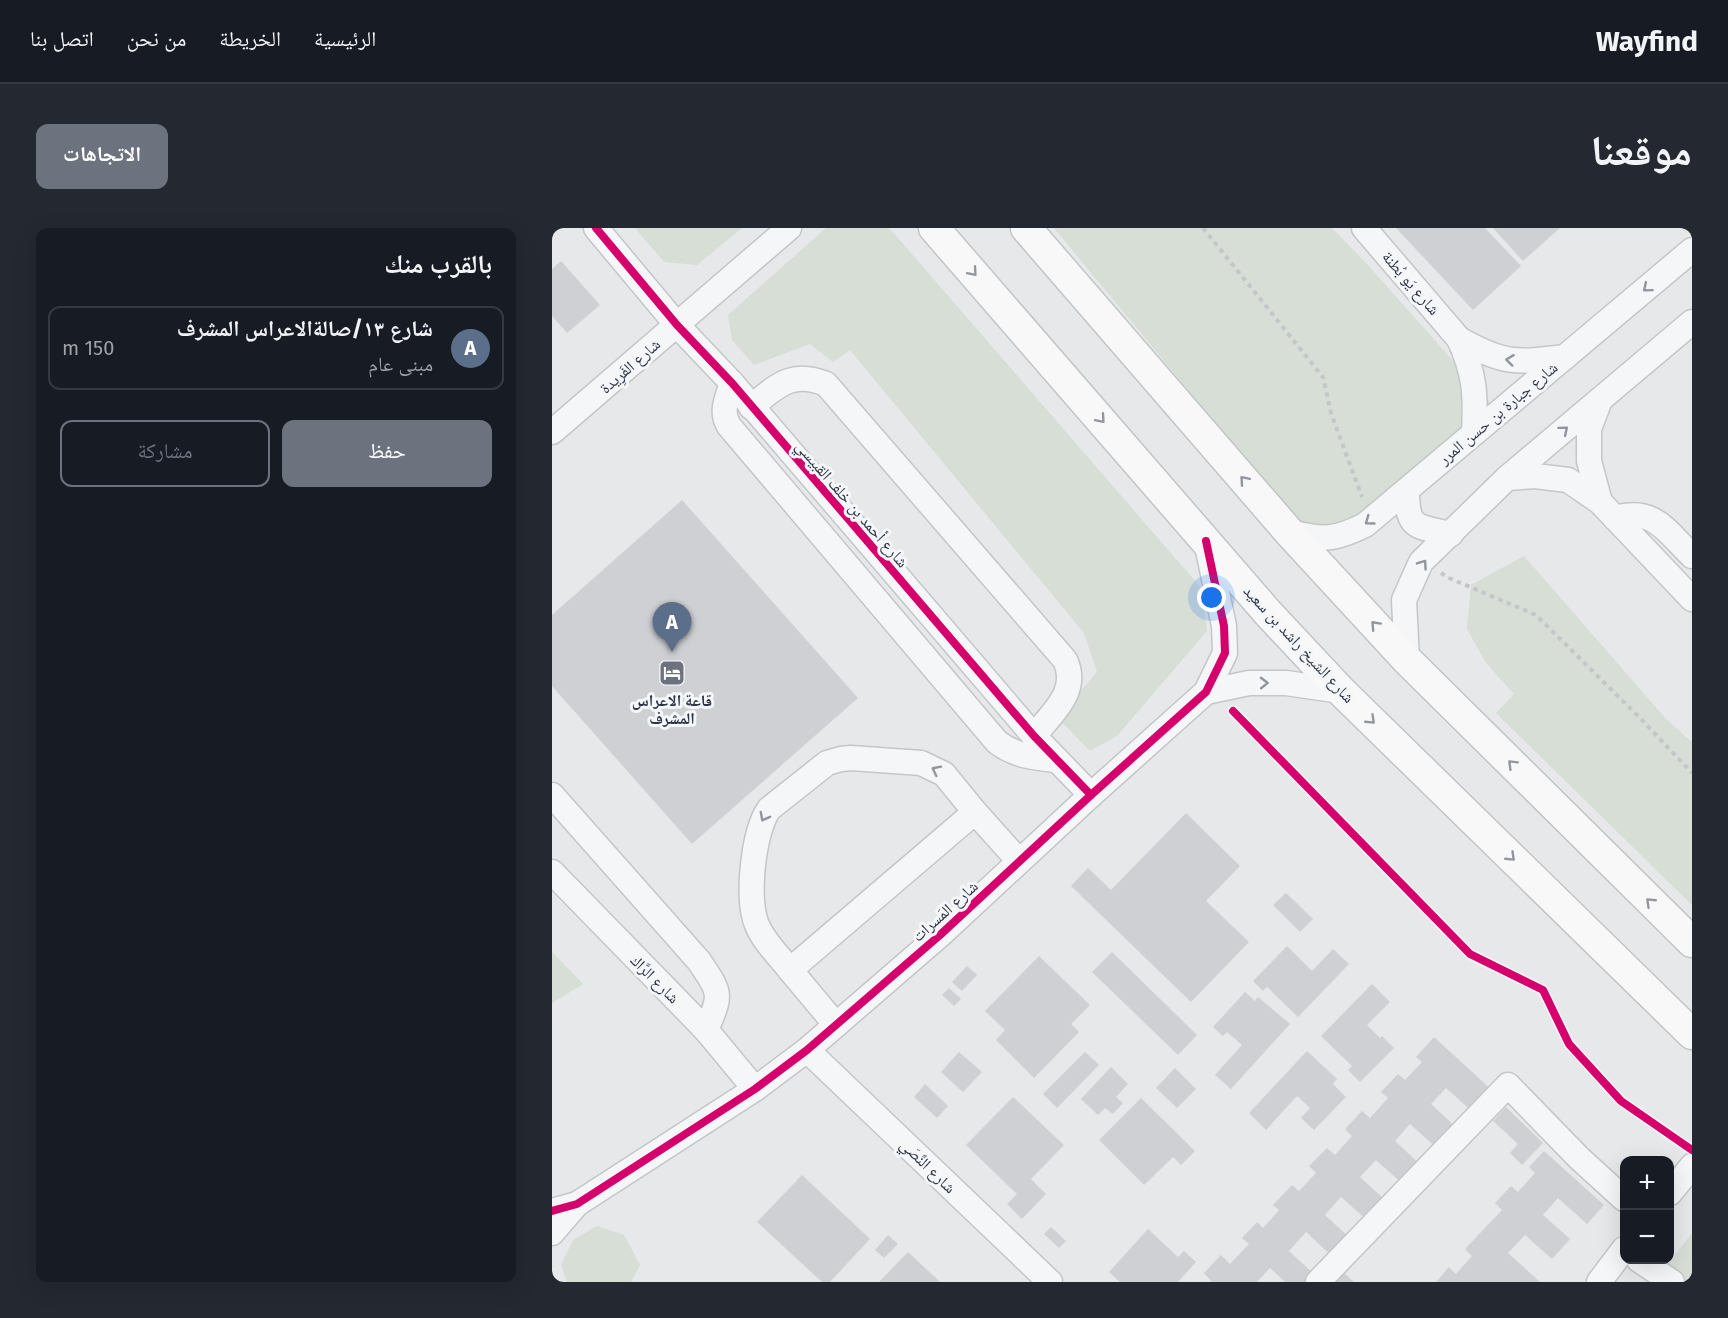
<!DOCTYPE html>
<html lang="ar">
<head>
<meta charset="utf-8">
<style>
	:root { --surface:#171b24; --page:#242831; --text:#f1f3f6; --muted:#9ea1a6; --line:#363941; --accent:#6c737f }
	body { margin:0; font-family:"Fira Sans","Noto Naskh Arabic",sans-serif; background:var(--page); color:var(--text); direction:rtl }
	.controls { position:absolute; right:18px; bottom:18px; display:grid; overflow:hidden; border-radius:12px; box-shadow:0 6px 24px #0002 }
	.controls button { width:54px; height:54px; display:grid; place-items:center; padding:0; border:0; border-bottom:2px solid var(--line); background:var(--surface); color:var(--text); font:30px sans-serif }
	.you { position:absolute; left:660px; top:370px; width:21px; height:21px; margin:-15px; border:4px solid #fff; border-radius:50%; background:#1a73e8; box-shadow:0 0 0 9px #1a73e833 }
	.badge { display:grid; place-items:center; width:39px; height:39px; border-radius:50%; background:var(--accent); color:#fff; font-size:20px; font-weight:700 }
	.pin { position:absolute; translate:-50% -50px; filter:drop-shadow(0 2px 3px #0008) }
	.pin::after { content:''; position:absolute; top:32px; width:21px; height:18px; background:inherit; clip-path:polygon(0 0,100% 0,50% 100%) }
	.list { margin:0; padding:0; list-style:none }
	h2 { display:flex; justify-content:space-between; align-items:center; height:78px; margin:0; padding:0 24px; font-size:26px }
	h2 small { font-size:20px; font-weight:400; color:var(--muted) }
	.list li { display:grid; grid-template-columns:39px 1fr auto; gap:18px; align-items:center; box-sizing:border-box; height:84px; margin:0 12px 12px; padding:0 12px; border:2px solid var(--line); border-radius:12px }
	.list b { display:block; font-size:22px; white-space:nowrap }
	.list p { margin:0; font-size:20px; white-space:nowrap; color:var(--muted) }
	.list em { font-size:20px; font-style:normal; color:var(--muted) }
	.actions { display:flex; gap:12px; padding:18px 24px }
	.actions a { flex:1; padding:14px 0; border:2px solid var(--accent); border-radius:12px; text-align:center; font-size:21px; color:var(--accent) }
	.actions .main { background:var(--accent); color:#fff }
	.map { position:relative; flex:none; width:1140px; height:1054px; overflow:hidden; direction:ltr; border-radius:12px }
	header { display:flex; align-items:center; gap:36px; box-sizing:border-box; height:84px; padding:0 30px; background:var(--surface); border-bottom:2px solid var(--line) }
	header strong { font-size:28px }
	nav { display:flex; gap:33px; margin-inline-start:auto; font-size:21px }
	.intro { display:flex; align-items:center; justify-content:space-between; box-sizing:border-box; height:144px; padding:0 36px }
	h1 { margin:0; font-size:42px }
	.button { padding:15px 27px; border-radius:12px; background:var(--accent); color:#fff; font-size:21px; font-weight:700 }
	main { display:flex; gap:36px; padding:0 36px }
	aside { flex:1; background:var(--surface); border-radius:12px; box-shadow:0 6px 24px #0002 }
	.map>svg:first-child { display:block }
	.green { fill:#d6ded6 }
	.building { fill:#ced0d3 }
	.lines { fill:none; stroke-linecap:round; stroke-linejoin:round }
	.minor-casing { stroke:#c4c6c8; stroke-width:27 }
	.major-casing { stroke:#c2c5c8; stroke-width:33 }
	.path { stroke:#c5c6ca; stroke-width:4; stroke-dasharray:4.5 4.5; stroke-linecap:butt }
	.minor { stroke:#f5f6f7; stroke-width:24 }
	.major { stroke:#f8f8f8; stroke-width:30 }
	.cycleway-casing { stroke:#f4f6f9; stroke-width:11 }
	.cycleway { stroke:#d6006c; stroke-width:8 }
	.oneway { stroke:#92969e }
	.oneway2 { stroke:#90959e }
	.labels { text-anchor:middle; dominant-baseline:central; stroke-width:6; stroke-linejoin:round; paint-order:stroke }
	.street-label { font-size:16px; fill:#2b3445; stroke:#f4f6f9 }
	.poi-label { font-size:16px; font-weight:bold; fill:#2b3445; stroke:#f4f6f9 }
</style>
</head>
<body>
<header>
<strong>Wayfind</strong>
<nav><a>الرئيسية</a><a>الخريطة</a><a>من نحن</a><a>اتصل بنا</a></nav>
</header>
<div class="intro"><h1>موقعنا</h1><a class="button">الاتجاهات</a></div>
<main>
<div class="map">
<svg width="1140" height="1054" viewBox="0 0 1140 1054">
	<rect width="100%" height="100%" fill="#e6e8ea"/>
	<g class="green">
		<path d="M 83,0 L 190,0 L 145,37 L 112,34 Z"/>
		<path d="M 274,0 L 335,0 L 339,2 L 650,361 L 655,403 L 565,508 L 538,523 L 506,490 L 545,444 L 532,405 L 298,122 L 281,134 L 258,116 L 202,137 L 180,112 L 176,87 Z"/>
		<path d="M 502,0 L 780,0 L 814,35 L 945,182 L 790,301 L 751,301 Z"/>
		<path d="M 972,328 L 1115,492 L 1140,514 L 1140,677 L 944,485 L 962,466 L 934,435 L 915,401 L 919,357 Z"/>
		<path d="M 0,724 L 31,756 L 0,775 Z"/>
		<path d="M 45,998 L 72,1007 L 88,1037 L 79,1054 L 15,1054 L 9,1037 L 21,1012 Z"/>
		<path d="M 1140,1005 L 1140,1054 L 1102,1054 Z"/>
	</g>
	<g class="building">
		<path d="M 844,0 L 933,0 L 969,38 L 921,82 Z"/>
		<path d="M 941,0 L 1008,0 L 971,33 Z"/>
		<path d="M 9,33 L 48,77 L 15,105 L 0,88 L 0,41 Z"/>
		<path d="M 130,272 L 306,470 L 140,616 L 0,458 L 0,387 Z"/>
		<path d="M 634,585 L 688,638 L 654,673 L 697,714 L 639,774 L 519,658 L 536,640 L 559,662 Z"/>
		<path d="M 734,665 L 761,691 L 748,704 L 721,677 Z"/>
		<path d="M 735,718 L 760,743 L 781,721 L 797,736 L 746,789 L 715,759 L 711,763 L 701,753 Z"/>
		<path d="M 560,724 L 645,807 L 626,827 L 540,744 Z"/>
		<path d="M 487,728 L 538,777 L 519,796 L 527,804 L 482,850 L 444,812 L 453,802 L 433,783 Z"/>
		<path d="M 415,738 L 425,747 L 410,763 L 400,754 Z"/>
		<path d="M 820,756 L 838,774 L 815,797 L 828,810 L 830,808 L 842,820 L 808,854 L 796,842 L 800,838 L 769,808 Z"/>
		<path d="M 397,760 L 409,771 L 402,778 L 390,767 Z"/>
		<path d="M 693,764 L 703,773 L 706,769 L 738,796 L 679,861 L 663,847 L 690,817 L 675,804 L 671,808 L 661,799 Z"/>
		<path d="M 882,809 L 942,864 L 922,885 L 894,860 L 879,876 L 907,902 L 888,923 L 858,896 L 843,913 L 870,938 L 853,958 L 824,932 L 808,949 L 835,974 L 817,994 L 789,969 L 773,987 L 799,1011 L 782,1030 L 754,1004 L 737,1023 L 764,1048 L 759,1054 L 733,1054 L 718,1040 L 705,1054 L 658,1054 L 659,1053 L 652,1045 L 669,1027 L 678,1036 L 697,1016 L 690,1010 L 705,994 L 711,1000 L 727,982 L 721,977 L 740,957 L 747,963 L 764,945 L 757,938 L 775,920 L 783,927 L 800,908 L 793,901 L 810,883 L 818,890 L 836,870 L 829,864 L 846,846 L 853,852 L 870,834 L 864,829 Z"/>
		<path d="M 755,823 L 785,851 L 781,856 L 794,869 L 762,902 L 749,890 L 758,880 L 745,868 L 714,902 L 697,885 Z"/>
		<path d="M 407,824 L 430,844 L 411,864 L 389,844 Z"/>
		<path d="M 533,824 L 547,837 L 505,880 L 491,866 Z"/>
		<path d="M 559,839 L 576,856 L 564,869 L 571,875 L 561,886 L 553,880 L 546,887 L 529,871 Z"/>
		<path d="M 623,840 L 644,861 L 625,880 L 604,860 Z"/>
		<path d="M 373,856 L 396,878 L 385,890 L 362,869 Z"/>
		<path d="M 461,869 L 512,917 L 479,951 L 494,966 L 470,991 L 455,976 L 465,966 L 414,917 Z"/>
		<path d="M 589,870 L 643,923 L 629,937 L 621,929 L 592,957 L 547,912 Z"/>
		<path d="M 954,879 L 991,915 L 970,937 L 958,925 L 966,916 L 941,893 Z"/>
		<path d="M 992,923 L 1052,977 L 1035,996 L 1006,970 L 991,987 L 1018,1011 L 1000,1031 L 973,1007 L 956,1025 L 988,1054 L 884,1054 L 897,1039 L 904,1046 L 920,1028 L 913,1021 L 950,982 L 943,975 L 959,958 L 966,964 L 983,945 L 977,939 Z"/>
		<path d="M 250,947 L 318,1011 L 278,1054 L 270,1054 L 205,994 Z"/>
		<path d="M 499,999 L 514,1013 L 507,1020 L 492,1006 Z"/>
		<path d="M 596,1001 L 626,1029 L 632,1023 L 644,1034 L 626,1054 L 568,1054 L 557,1044 Z"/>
		<path d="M 336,1007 L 346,1016 L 332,1030 L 323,1022 Z"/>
		<path d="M 356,1024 L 388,1054 L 327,1054 Z"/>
		<path d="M 791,1044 L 802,1054 L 781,1054 Z"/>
	</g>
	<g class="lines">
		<g class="minor-casing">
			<g id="minor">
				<path d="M 44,0 L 125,97 L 180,155 L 482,508 L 539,567"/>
				<path d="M 812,0 L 907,111 C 923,146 924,167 922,205"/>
				<path d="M 907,111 C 951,136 964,135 1013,129"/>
				<path d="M 180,155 C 175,170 168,184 177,198 L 445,514 C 463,528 483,530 504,532"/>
				<path d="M 1048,172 L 1037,201 L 1037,233 L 1048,274"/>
				<path d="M 199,179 C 225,158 239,142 274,156 L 513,432 C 528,463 500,485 482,508"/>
				<path d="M 0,204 L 237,0"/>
				<path d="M 955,250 L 983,248 L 1016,252 L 1048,274 L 1140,371"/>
				<path d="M 855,262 C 855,302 864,298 899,306"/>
				<path d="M 1063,290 C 1103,279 1114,303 1140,328"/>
				<path d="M 737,304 C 771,312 781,313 813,297 L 1140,22"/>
				<path d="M 855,432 L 852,372 L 869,334 L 955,250 L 1140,94"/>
				<path d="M 654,464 L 697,455 L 734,455 L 789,463"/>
				<path d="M 0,567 L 147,733 C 169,766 170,765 154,802"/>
				<path d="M 0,644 L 154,802 L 203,861"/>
				<path d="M 238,742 C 227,728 212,714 205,697 C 194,672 201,604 217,581 L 275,535 L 289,531 L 299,530 L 369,535 L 392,546 L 423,584"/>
				<path d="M 284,797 L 238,742 L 423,584 L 467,633"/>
				<path d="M 255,822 L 498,1054"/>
				<path d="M 1118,965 L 1140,938"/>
				<path d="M 0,983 L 25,976 L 203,861 L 255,822 L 388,707 L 539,567 L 654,464 L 673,425 L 672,398 L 654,313"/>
				<path d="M 0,1005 L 25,976"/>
				<path d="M 1087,1032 L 1120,1054"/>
				<path d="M 766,1054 L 956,857 L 1027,930 L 1072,971"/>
				<path d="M 1047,1054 L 1072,1021"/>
			</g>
		</g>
		<g class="major-casing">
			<g id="major">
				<path d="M 382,0 L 716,385 L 789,463 L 1140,806"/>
				<path d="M 474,0 L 737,304 L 855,432 L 1140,714"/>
			</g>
		</g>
		<g class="path">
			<path d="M 651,0 L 771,149 L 779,185 L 810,269"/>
			<path d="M 889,345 L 897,350 L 984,387 L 1090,492 L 1140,545"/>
		</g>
		<use href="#minor" class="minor"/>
		<use href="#major" class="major"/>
		<g class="cycleway-casing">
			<g id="cycleway">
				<path d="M 44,0 L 125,97 L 180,155 L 482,508 L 539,567"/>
				<path d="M 681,483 L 918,726 L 991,762 L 1017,816 L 1069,873 L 1140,922"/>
				<path d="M 0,983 L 25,976 L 203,861 L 255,822 L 388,707 L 539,567 L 654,464 L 673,425 L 672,398 L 654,313"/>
			</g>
		</g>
		<use href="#cycleway" class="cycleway"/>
	</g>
	<defs><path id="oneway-chevron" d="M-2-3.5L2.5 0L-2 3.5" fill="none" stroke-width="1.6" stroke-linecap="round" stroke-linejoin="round" transform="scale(1.5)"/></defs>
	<g class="oneway">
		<use href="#oneway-chevron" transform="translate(421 44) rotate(49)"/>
		<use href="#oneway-chevron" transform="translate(549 191) rotate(49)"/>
		<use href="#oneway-chevron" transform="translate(692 252) rotate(-131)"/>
		<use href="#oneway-chevron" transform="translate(823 397) rotate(-133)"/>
		<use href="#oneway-chevron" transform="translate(819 492) rotate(44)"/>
		<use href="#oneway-chevron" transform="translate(960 536) rotate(-135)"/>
		<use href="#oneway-chevron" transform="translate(959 629) rotate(44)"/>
		<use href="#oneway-chevron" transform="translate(1098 674) rotate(-136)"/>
	</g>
	<g class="oneway2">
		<use href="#oneway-chevron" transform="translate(1095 60) rotate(140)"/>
		<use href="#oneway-chevron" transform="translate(958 132) rotate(-173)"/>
		<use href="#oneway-chevron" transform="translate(1012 202) rotate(-40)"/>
		<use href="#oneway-chevron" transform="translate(817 293) rotate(144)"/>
		<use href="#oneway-chevron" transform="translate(871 336) rotate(-55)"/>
		<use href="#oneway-chevron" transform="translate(712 455) rotate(-1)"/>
		<use href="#oneway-chevron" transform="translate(384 542) rotate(-153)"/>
		<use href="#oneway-chevron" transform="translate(212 589) rotate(118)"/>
	</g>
	<defs>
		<g id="hotel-square" transform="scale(1.35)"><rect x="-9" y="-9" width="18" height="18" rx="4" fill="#6c737f" stroke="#f4f6f9"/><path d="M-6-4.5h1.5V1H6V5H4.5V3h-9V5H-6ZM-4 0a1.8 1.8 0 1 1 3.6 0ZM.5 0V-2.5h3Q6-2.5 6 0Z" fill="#fff"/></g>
	</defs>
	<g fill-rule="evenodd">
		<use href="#hotel-square" x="120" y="445"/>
	</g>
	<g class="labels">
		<g class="street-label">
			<text transform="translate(859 55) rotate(49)">شارع يَو بُطنة</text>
			<text transform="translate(78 138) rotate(-41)">شارع الفَرِيدة</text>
			<text transform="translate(946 185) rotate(-40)">شارع جبارة بن حسن المرر</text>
			<text transform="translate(300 276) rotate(49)">شارع أحمد بن خلف القبيسي</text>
			<text transform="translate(747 416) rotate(47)">شارع الشيخ راشد بن سعيد</text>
			<text transform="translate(393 683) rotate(-42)">شارع المَسرات</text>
			<text transform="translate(103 751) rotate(45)">شارع الرَّاك</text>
			<text transform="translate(376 938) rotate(44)">شارع النِّصَي</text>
		</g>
		<g class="poi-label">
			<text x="120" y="472">قاعة الاعراس<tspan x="120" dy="18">المشرف</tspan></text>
		</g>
	</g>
</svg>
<div class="controls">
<button>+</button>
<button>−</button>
</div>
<div class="you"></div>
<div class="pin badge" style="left:120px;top:424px;background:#5c6f8a">A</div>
</div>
<aside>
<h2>بالقرب منك<small></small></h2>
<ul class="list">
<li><span class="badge" style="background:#5c6f8a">A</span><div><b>شارع ١٣/صالةالاعراس المشرف</b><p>مبنى عام</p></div><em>150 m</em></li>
</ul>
<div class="actions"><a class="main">حفظ</a><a>مشاركة</a></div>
</aside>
</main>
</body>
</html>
